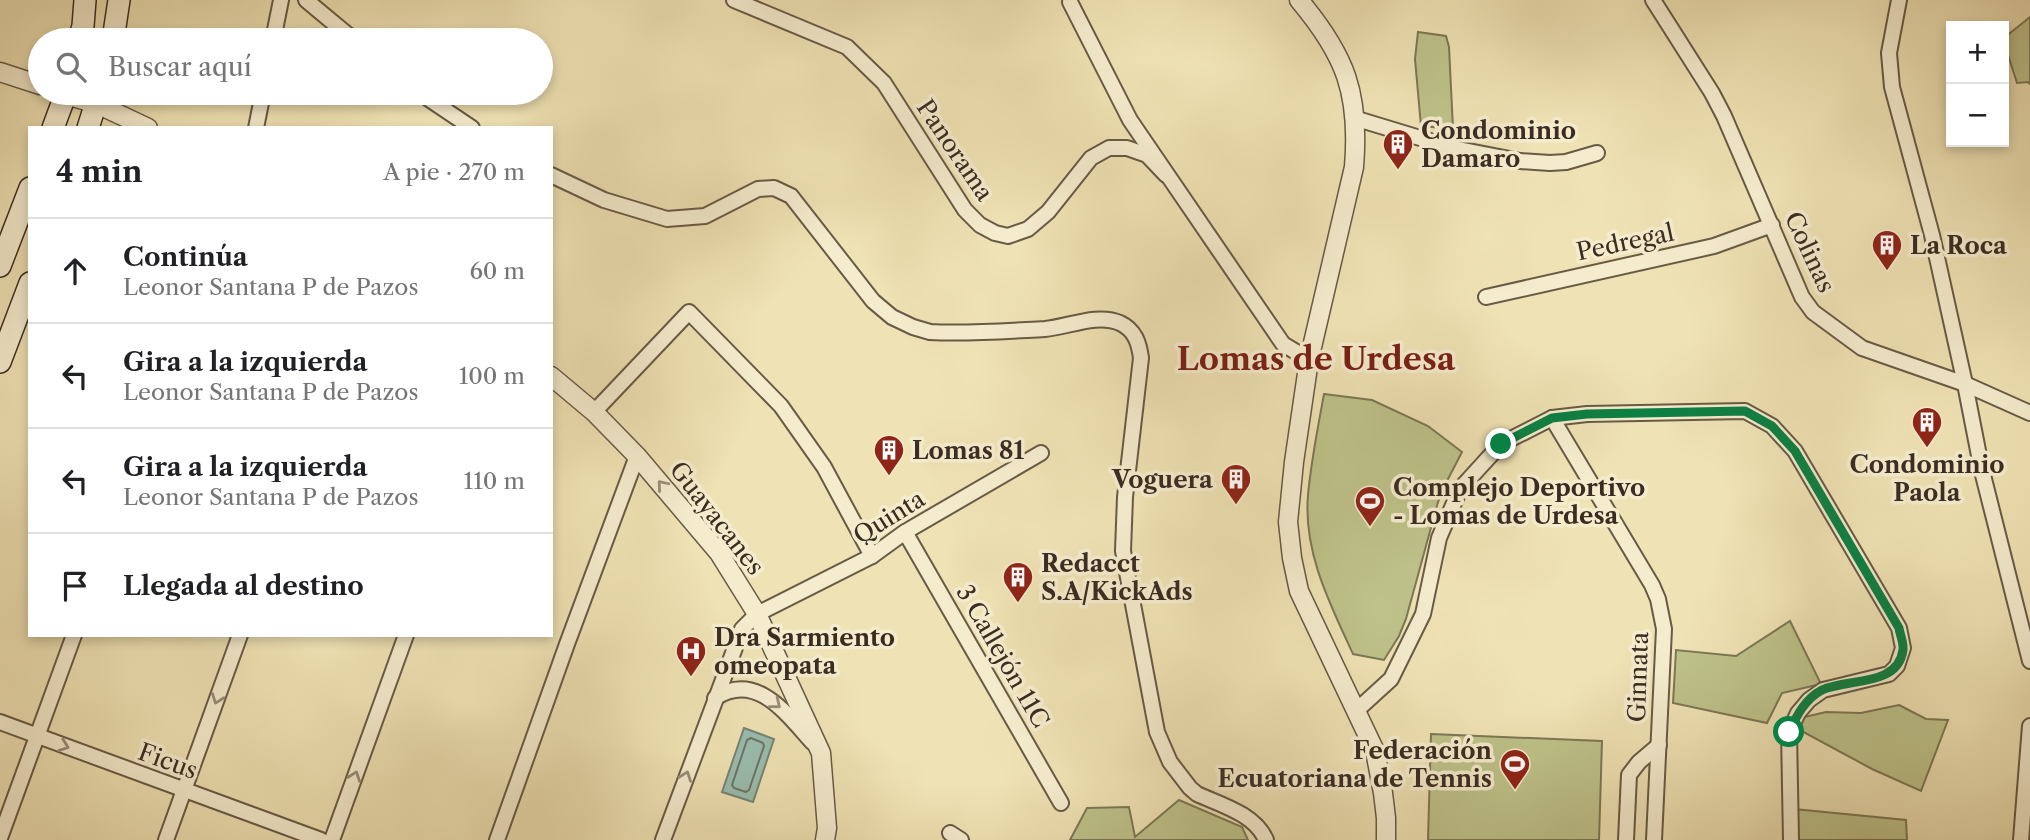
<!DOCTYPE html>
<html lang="es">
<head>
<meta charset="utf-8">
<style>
	:root { --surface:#fff; --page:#f2f2f2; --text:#202124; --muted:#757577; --line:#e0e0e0 }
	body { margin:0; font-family:"Libre Caslon Text",serif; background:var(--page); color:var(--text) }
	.controls { position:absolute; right:21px; top:21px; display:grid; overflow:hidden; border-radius:0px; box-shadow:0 4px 10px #0003 }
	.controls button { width:63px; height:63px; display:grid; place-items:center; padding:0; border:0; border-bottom:2px solid var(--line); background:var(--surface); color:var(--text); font:35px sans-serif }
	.stop { position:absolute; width:21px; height:21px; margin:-16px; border:5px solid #0b8043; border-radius:50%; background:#fff }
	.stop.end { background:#0b8043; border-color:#fff; box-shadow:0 2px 7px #0008 }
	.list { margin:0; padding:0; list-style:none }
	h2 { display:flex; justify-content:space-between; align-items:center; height:91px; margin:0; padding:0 28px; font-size:30px }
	h2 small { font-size:23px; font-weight:400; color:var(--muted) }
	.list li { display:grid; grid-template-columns:46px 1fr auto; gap:21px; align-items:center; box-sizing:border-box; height:105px; padding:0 28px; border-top:2px solid var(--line) }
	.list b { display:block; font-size:26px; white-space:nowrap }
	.list p { margin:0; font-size:23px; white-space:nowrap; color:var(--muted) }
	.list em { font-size:23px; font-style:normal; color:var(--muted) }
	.icon { flex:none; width:38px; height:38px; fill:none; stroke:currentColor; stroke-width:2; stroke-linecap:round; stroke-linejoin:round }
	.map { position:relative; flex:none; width:2030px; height:840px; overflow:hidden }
	.search { position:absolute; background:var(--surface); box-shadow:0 4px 10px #0003; left:28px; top:28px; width:525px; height:77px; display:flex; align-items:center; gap:18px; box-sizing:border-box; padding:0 24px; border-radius:38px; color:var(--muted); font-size:26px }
	.panel { position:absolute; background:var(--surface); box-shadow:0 4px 10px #0003; left:28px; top:126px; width:525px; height:511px; border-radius:0px }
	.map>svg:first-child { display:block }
	.green { fill:#bec28a; stroke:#7c7756; stroke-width:2 }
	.water { fill:#9abdaf; stroke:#748377; stroke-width:2 }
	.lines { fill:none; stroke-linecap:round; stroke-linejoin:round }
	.shore { stroke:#6a7468; stroke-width:2 }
	.minor-casing { stroke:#685a46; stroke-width:18 }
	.tertiary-casing { stroke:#685a46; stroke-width:21 }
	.secondary-casing { stroke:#3b2c22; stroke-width:24 }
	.minor { stroke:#f5ecce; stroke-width:14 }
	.tertiary { stroke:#f5ecce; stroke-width:18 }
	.secondary { stroke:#f5ecce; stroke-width:21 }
	.oneway { stroke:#988c78 }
	.route { stroke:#0b8043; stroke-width:9 }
	.labels { text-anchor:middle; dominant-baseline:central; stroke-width:7; stroke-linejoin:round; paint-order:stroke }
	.poi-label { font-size:24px; font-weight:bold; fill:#3b2c22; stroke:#f5ecce; text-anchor:start }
	.street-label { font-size:24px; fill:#3b2c22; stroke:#f5ecce }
	.district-label { font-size:32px; font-weight:bold; fill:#7a1f14; stroke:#f5ecce }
</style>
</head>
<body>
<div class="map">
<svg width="2030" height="840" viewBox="0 0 2030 840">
	<rect width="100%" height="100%" fill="#efe2b4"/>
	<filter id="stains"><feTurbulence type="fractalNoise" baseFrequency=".00286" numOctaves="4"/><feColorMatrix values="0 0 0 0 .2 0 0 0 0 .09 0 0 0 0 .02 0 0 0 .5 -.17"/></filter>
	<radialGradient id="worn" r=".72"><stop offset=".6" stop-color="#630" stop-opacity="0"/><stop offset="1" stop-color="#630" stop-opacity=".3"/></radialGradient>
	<g class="green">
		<path d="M 2030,17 L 2030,84 L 2028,82 L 2017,83 L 2008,55 L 2004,52 L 2004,38 Z"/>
		<path d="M 1418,32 L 1446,36 L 1449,47 L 1453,129 L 1421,126 L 1415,59 Z"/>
		<path d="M 1324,394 L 1372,400 L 1428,426 L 1462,452 L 1446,483 L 1438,502 L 1406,619 L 1399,636 L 1384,660 L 1353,654 C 1330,604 1303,552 1308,495 C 1311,461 1318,427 1324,394 Z"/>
		<path d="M 1790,621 L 1821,684 L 1782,693 L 1767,723 L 1673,703 L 1676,650 L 1736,656 Z"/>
		<path d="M 1899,705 L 1926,719 L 1948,720 L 1921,791 L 1872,769 L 1796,728 L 1800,718 L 1826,712 L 1861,713 Z"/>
		<path d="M 1431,734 L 1602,741 L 1599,840 L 1428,840 Z"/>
		<path d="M 1179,800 L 1242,827 L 1248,840 L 1070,840 L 1087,808 L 1129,807 L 1135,837 Z"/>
		<path d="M 1794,809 L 1906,820 L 1907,840 L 1794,840 Z"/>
	</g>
	<path class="water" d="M 744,728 L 774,739 L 753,802 L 722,792 Z"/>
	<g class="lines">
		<path class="shore" d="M 751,738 L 763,743 L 764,746 L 749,790 L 746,792 L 734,788 L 732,785 L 747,740 Z"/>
		<g class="minor-casing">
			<g id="minor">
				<path d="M 306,0 L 354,40"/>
				<path d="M 734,0 L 847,47 L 884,83 L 965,210 L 980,225 L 995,233 L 1008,236 L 1028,229 L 1048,212 L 1091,158 L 1109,148 L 1127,148 L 1147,155 L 1166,175"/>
				<path d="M 1653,0 L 1712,93 L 1724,116 L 1802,297 L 1813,312 L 1862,348 L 1965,384 L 2030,413"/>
				<path d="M 1899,0 L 1889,53 L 1892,87 L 1932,235 L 1965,384 L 1982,471 L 2030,661"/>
				<path d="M 1070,2 L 1130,120 L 1283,344 L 1309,360"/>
				<path d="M 273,40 L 281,0"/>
				<path d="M 420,93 L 472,128"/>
				<path d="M 1354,118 L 1453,148 L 1520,161 L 1550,163 L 1566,162 L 1597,153"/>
				<path d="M 256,128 L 263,93"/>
				<path d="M 551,175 L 604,200 L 667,219 L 705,216 L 758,189 L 774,188 L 791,196 L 873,301 L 892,317 L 913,327 L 930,332 C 968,334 1007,331 1045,329 C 1068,327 1097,313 1120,323 C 1135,330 1139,343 1141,358 L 1125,497 L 1123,551 L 1157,732 L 1170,762 L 1190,788 L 1197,794 C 1221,805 1255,814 1266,840"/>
				<path d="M 1486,297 L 1714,246 L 1772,225"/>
				<path d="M 594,412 L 689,312 L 781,406 L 824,467 L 872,556"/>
				<path d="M 1552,418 L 1652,585 L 1658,599 L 1664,629 L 1654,840"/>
				<path d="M 905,532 L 1061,803"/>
				<path d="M 715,698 C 757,670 788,716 813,743"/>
				<path d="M 1357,710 L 1391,679 L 1423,614 L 1439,538 L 1460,489 L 1501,444 L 1552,418 L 1587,414 L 1745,411 L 1772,426 L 1795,451 L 1899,628 L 1903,648 L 1897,666 L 1889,674 L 1823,690 L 1809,700 L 1798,713 L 1789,732 L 1791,840"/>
				<path d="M 0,722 L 321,840"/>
				<path d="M 950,833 L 961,840"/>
				<path d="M 0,838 L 74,635"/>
				<path d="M 166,840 L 240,635"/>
				<path d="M 332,840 L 406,635"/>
				<path d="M 497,840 L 567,644 L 637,456"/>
				<path d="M 663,840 L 742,629 L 757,614 L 872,556 L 905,532 L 1041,453"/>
				<path d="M 1626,840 L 1629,775 L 1639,762 L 1659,745"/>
				<path d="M 2021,840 L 2030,726"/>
			</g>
		</g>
		<g class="tertiary-casing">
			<g id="tertiary">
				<path d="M 1299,0 C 1346,56 1360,94 1354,167 L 1309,360 L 1294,462 L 1288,522 L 1292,558 L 1299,591 L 1375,751 L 1383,793 L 1386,818 L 1386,840"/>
				<path d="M 0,72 L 40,85"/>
				<path d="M 59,93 L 97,104 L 148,128"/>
				<path d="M 551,376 L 594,412 L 637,456 L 719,553 L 757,614 L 821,753 L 827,828 L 825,840"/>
			</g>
		</g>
		<g class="secondary-casing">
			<g id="secondary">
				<path d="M 79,40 L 83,26 L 85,0"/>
				<path d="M 113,40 L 119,0"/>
				<path d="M 53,128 L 66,93"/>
				<path d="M 88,128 L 99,93"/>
				<path d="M 0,266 L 30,188"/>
				<path d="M 0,362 L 30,283"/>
			</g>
		</g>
		<use href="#minor" class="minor"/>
		<use href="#tertiary" class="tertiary"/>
		<use href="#secondary" class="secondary"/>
	</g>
	<defs><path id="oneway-chevron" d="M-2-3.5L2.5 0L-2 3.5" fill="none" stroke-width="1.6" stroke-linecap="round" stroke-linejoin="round" transform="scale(1.75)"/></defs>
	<g class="oneway">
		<use href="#oneway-chevron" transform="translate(662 485) rotate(-130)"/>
		<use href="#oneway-chevron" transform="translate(217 699) rotate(110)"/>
		<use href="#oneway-chevron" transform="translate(776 704) rotate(39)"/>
		<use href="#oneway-chevron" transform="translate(64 746) rotate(20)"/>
		<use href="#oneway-chevron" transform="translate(355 776) rotate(-70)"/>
		<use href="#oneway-chevron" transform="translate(686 776) rotate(-70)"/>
	</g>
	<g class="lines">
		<path class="route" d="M 1501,444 L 1552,418 L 1587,414 L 1745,411 L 1772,426 L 1795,451 L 1899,628 C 1900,635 1904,643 1903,650 C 1898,687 1848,678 1822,690 C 1805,699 1797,715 1789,732"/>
	</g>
	<defs>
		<g id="building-pin" transform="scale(1.575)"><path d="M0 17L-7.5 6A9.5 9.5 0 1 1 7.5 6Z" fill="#8f2418" stroke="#f5ecce"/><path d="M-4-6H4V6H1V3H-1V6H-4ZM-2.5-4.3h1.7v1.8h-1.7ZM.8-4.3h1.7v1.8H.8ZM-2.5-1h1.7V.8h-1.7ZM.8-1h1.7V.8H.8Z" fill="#fff"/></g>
		<g id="stadium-pin" transform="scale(1.575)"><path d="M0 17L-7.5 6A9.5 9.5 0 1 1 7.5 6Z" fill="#8f2418" stroke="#f5ecce"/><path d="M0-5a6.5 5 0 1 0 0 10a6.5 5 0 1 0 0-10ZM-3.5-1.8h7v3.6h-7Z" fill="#fff"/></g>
		<g id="hospital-pin" transform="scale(1.575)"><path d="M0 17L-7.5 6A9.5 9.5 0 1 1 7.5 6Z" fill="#8f2418" stroke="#f5ecce"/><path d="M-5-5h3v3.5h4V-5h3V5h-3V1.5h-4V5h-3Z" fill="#fff"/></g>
	</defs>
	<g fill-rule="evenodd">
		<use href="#building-pin" x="1398" y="144"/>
		<use href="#building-pin" x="1887" y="245"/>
		<use href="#building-pin" x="1927" y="422"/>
		<use href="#building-pin" x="889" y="450"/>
		<use href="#building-pin" x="1236" y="479"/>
		<use href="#stadium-pin" x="1370" y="501"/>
		<use href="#building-pin" x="1018" y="577"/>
		<use href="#hospital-pin" x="691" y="651"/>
		<use href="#stadium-pin" x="1515" y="764"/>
	</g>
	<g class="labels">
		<g class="poi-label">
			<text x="1421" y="130">Condominio<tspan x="1421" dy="28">Damaro</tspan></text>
			<text x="1910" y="245">La Roca</text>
			<text x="912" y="450">Lomas 81</text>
			<text x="1927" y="464" text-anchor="middle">Condominio<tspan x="1927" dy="28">Paola</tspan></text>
			<text x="1213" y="479" text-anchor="end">Voguera</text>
			<text x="1393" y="487">Complejo Deportivo<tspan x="1393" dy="28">- Lomas de Urdesa</tspan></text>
			<text x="1041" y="563">Redacct<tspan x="1041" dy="28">S.A/KickAds</tspan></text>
			<text x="714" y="637">Dra Sarmiento<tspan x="714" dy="28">omeopata</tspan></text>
			<text x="1492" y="750" text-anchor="end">Federación<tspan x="1492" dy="28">Ecuatoriana de Tennis</tspan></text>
		</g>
		<g class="street-label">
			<text transform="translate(955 150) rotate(56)">Panorama</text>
			<text transform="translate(1625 242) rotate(-12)">Pedregal</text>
			<text transform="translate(1810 252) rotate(65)">Colinas</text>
			<text transform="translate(889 517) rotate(-32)">Quinta</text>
			<text transform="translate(717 518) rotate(52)">Guayacanes</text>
			<text transform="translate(1003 656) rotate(60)">3 Callejón 11C</text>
			<text transform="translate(1638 677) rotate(-88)">Ginnata</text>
			<text transform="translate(168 761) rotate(20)">Ficus</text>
		</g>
		<g class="district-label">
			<text x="1316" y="358">Lomas de Urdesa</text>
		</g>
	</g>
	<rect width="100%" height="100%" filter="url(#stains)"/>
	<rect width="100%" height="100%" fill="url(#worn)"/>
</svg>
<div class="controls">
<button>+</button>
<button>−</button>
</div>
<div class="stop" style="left:1789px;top:732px"></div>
<div class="stop end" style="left:1501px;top:444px"></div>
<div class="search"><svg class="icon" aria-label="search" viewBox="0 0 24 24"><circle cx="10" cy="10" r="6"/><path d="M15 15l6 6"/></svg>Buscar aquí</div>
<section class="panel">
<h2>4 min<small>A pie · 270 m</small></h2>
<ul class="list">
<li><svg class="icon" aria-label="ahead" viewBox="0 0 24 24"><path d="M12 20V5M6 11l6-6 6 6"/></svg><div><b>Continúa</b><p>Leonor Santana P de Pazos</p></div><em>60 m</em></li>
<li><svg class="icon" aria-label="left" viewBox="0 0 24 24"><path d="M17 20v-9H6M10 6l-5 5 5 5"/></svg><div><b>Gira a la izquierda</b><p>Leonor Santana P de Pazos</p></div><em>100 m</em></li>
<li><svg class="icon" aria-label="left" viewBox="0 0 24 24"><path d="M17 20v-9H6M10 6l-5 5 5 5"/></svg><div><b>Gira a la izquierda</b><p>Leonor Santana P de Pazos</p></div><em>110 m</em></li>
<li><svg class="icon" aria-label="arrive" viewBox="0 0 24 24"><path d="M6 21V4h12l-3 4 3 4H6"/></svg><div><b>Llegada al destino</b></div></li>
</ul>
</section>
</div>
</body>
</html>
